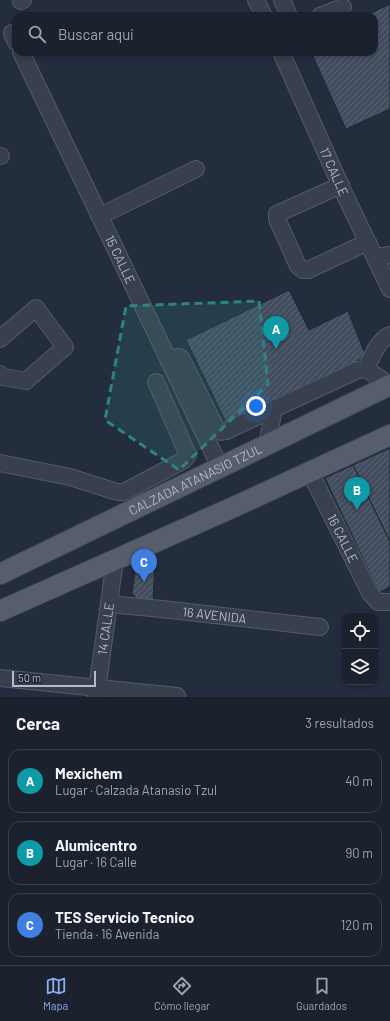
<!DOCTYPE html>
<html lang="es">
<head>
<meta charset="utf-8">
<style>
	:root { --surface:#1b222e; --page:#242a36; --text:#f1f3f6; --muted:#a0a4aa; --line:#393f4a; --accent:#88adf9 }
	body { margin:0; font-family:Barlow,sans-serif; background:var(--page); color:var(--text) }
	.controls { position:absolute; right:12px; bottom:12px; display:grid; overflow:hidden; border-radius:8px; box-shadow:0 2px 6px #0003 }
	.controls button { width:36px; height:36px; display:grid; place-items:center; padding:0; border:0; border-bottom:1px solid var(--line); background:var(--surface); color:var(--text); font:20px sans-serif }
	.scale { position:absolute; left:12px; bottom:10px; width:84px; box-sizing:border-box; padding-left:4px; border:2px solid #b3bbc9; border-top:0; font-size:11px; line-height:14px; white-space:nowrap; color:#b3bbc9; -webkit-text-stroke:3px #1d2533; paint-order:stroke }
	.you { position:absolute; left:256px; top:406px; width:14px; height:14px; margin:-10px; border:3px solid #fff; border-radius:50%; background:#1a73e8; box-shadow:0 0 0 6px #1a73e833 }
	.badge { display:grid; place-items:center; width:26px; height:26px; border-radius:50%; background:var(--accent); color:#fff; font-size:13px; font-weight:700 }
	.pin { position:absolute; translate:-50% -33px; filter:drop-shadow(0 1px 2px #0008) }
	.pin::after { content:''; position:absolute; top:21px; width:14px; height:12px; background:inherit; clip-path:polygon(0 0,100% 0,50% 100%) }
	.list { margin:0; padding:0; list-style:none }
	h2 { display:flex; justify-content:space-between; align-items:center; height:52px; margin:0; padding:0 16px; font-size:17px }
	h2 small { font-size:13px; font-weight:400; color:var(--muted) }
	.list li { display:grid; grid-template-columns:26px 1fr auto; gap:12px; align-items:center; box-sizing:border-box; height:64px; margin:0 8px 8px; padding:0 8px; border:1px solid var(--line); border-radius:12px }
	.list b { display:block; font-size:15px; white-space:nowrap }
	.list p { margin:0; font-size:13px; white-space:nowrap; color:var(--muted) }
	.list em { font-size:13px; font-style:normal; color:var(--muted) }
	.icon { flex:none; width:22px; height:22px; fill:none; stroke:currentColor; stroke-width:2; stroke-linecap:round; stroke-linejoin:round }
	.map { position:relative; flex:none; width:390px; height:697px; overflow:hidden }
	.search { position:absolute; background:var(--surface); box-shadow:0 2px 6px #0003; left:12px; right:12px; top:12px; height:44px; display:flex; align-items:center; gap:10px; box-sizing:border-box; padding:0 14px; border-radius:12px; color:var(--muted); font-size:15px }
	.sheet { height:268px; background:var(--surface) }
	nav { display:flex; justify-content:space-around; align-items:center; box-sizing:border-box; height:56px; border-top:1px solid var(--line); background:var(--surface); font-size:11px; color:var(--muted) }
	nav a { display:grid; justify-items:center; gap:2px }
	nav .on { color:var(--accent) }
	.map>svg:first-child { display:block }
	.building { fill:url(#building-hatch); stroke:#1f2735 }
	.lines { fill:none; stroke-linecap:round; stroke-linejoin:round }
	.minor-casing { stroke:#535b69; stroke-width:18 }
	.major-casing { stroke:#414957; stroke-width:22 }
	.minor { stroke:#38404e; stroke-width:16 }
	.major { stroke:#565e6e; stroke-width:20 }
	.marked { fill:#308480; fill-opacity:0.2; stroke:#308480; stroke-width:3; stroke-dasharray:8 5; stroke-linejoin:round }
	.labels { text-anchor:middle; dominant-baseline:central; stroke-width:3; stroke-linejoin:round; paint-order:stroke }
	.street-label { font-size:13px; fill:#b3bbc9; stroke:#1d2533 }
</style>
</head>
<body>
<div class="map">
<svg width="390" height="697" viewBox="0 0 390 697">
	<defs>
		<pattern id="building-hatch" width="6" height="6" patternUnits="userSpaceOnUse"><rect width="6" height="6" fill="#424d60"/><path d="M-1 1l2-2M0 6l6-6M5 7l2-2" fill="none" stroke="#5b6575"/></pattern>
	</defs>
	<rect width="100%" height="100%" fill="#242d3e"/>
	<g class="building">
		<path d="M 390,4 L 390,109 L 346,129 L 311,52 L 374,52 L 374,16 L 365,16 Z"/>
		<path d="M 289,290 L 309,330 L 348,311 L 366,357 L 226,422 L 186,340 Z"/>
		<path d="M 390,448 L 390,542 L 353,465 Z"/>
		<path d="M 353,465 L 390,542 L 390,587 L 379,592 L 325,478 Z"/>
		<path d="M 155,563 L 153,601 L 137,599 L 132,593 L 135,572 Z"/>
	</g>
	<g class="lines">
		<g class="minor-casing">
			<g id="minor">
				<path d="M 256,0 L 264,16"/>
				<path d="M 282,0 L 289,16"/>
				<path d="M 21,1 L 23,0"/>
				<path d="M 320,16 L 343,7"/>
				<path d="M 12,33 L 16,42"/>
				<path id="s1" d="M 21,52 L 220,467"/>
				<path id="s2" d="M 281,52 L 343,191 L 390,289"/>
				<path d="M 0,156 L 1,156"/>
				<path d="M 341,185 L 277,214 L 277,219 L 298,266 L 303,270 L 308,270 L 368,242"/>
				<path d="M 100,216 L 196,169"/>
				<path d="M 375,257 L 390,255"/>
				<path d="M 0,339 L 36,308 L 65,347 L 26,381 L 3,377 L 0,374"/>
				<path d="M 169,361 L 178,357 L 181,358 L 216,428 L 221,432 L 226,431 L 358,370 L 366,369 L 390,385"/>
				<path d="M 366,369 C 372,357 377,341 390,335"/>
				<path d="M 267,444 L 274,409"/>
				<path d="M 0,463 L 70,477 L 117,492 L 123,492 L 128,490 L 184,460 L 188,455 L 156,382"/>
				<path id="s3" d="M 310,472 L 370,593 L 378,602 L 390,602"/>
				<path id="s4" d="M 109,604 L 162,609 L 320,627"/>
				<path d="M 0,678 L 177,696"/>
				<path id="s5" d="M 96,697 L 115,560"/>
			</g>
		</g>
		<g class="major-casing">
			<g id="major">
				<path id="s6" d="M 0,574 L 390,385"/>
				<path d="M 0,611 L 236,506 L 390,435"/>
			</g>
		</g>
		<use href="#minor" class="minor"/>
		<use href="#major" class="major"/>
	</g>
	<path class="marked" d="M 259,301 L 268,384 L 179,470 L 105,420 L 126,306 Z"/>
	<g class="labels">
		<g class="street-label">
			<text stroke="none"><textPath href="#s2" startOffset="131">17 CALLE</textPath></text>
			<text stroke="none"><textPath href="#s1" startOffset="230">15 CALLE</textPath></text>
			<text stroke="none"><textPath href="#s6" startOffset="217">CALZADA ATANASIO TZUL</textPath></text>
			<text stroke="none"><textPath href="#s3" startOffset="74">16 CALLE</textPath></text>
			<text stroke="none"><textPath href="#s4" startOffset="106">16 AVENIDA</textPath></text>
			<text stroke="none"><textPath href="#s5" startOffset="69">14 CALLE</textPath></text>
		</g>
	</g>
</svg>
<div class="controls">
<button><svg class="icon" aria-label="locate" viewBox="0 0 24 24"><circle cx="12" cy="12" r="6"/><path d="M12 2v4M12 18v4M2 12h4M18 12h4"/></svg></button>
<button><svg class="icon" aria-label="layers" viewBox="0 0 24 24"><path d="M12 4l9 5-9 5-9-5zM3 14l9 5 9-5"/></svg></button>
</div>
<div class="scale">50 m</div>
<div class="you"></div>
<div class="pin badge" style="left:276px;top:349px;background:#0f9aa8">A</div>
<div class="pin badge" style="left:357px;top:510px;background:#0f9aa8">B</div>
<div class="pin badge" style="left:144px;top:582px;background:#3f7fe0">C</div>
<div class="search"><svg class="icon" aria-label="search" viewBox="0 0 24 24"><circle cx="10" cy="10" r="6"/><path d="M15 15l6 6"/></svg>Buscar aquí</div>
</div>
<section class="sheet">
<h2>Cerca<small>3 resultados</small></h2>
<ul class="list">
<li><span class="badge" style="background:#0f9aa8">A</span><div><b>Mexichem</b><p>Lugar · Calzada Atanasio Tzul</p></div><em>40 m</em></li>
<li><span class="badge" style="background:#0f9aa8">B</span><div><b>Alumicentro</b><p>Lugar · 16 Calle</p></div><em>90 m</em></li>
<li><span class="badge" style="background:#3f7fe0">C</span><div><b>TES Servicio Tecnico</b><p>Tienda · 16 Avenida</p></div><em>120 m</em></li>
</ul>
</section>
<nav>
<a class="on"><svg class="icon" aria-label="map" viewBox="0 0 24 24"><path d="M3 6l6-2 6 2 6-2v14l-6 2-6-2-6 2zM9 4v14M15 6v14"/></svg>Mapa</a>
<a><svg class="icon" aria-label="directions" viewBox="0 0 24 24"><path d="M12 3l9 9-9 9-9-9zM9 14v-3h6M13 9l2 2-2 2"/></svg>Cómo llegar</a>
<a><svg class="icon" aria-label="saved" viewBox="0 0 24 24"><path d="M7 4h10v16l-5-4-5 4z"/></svg>Guardados</a>
</nav>
</body>
</html>
